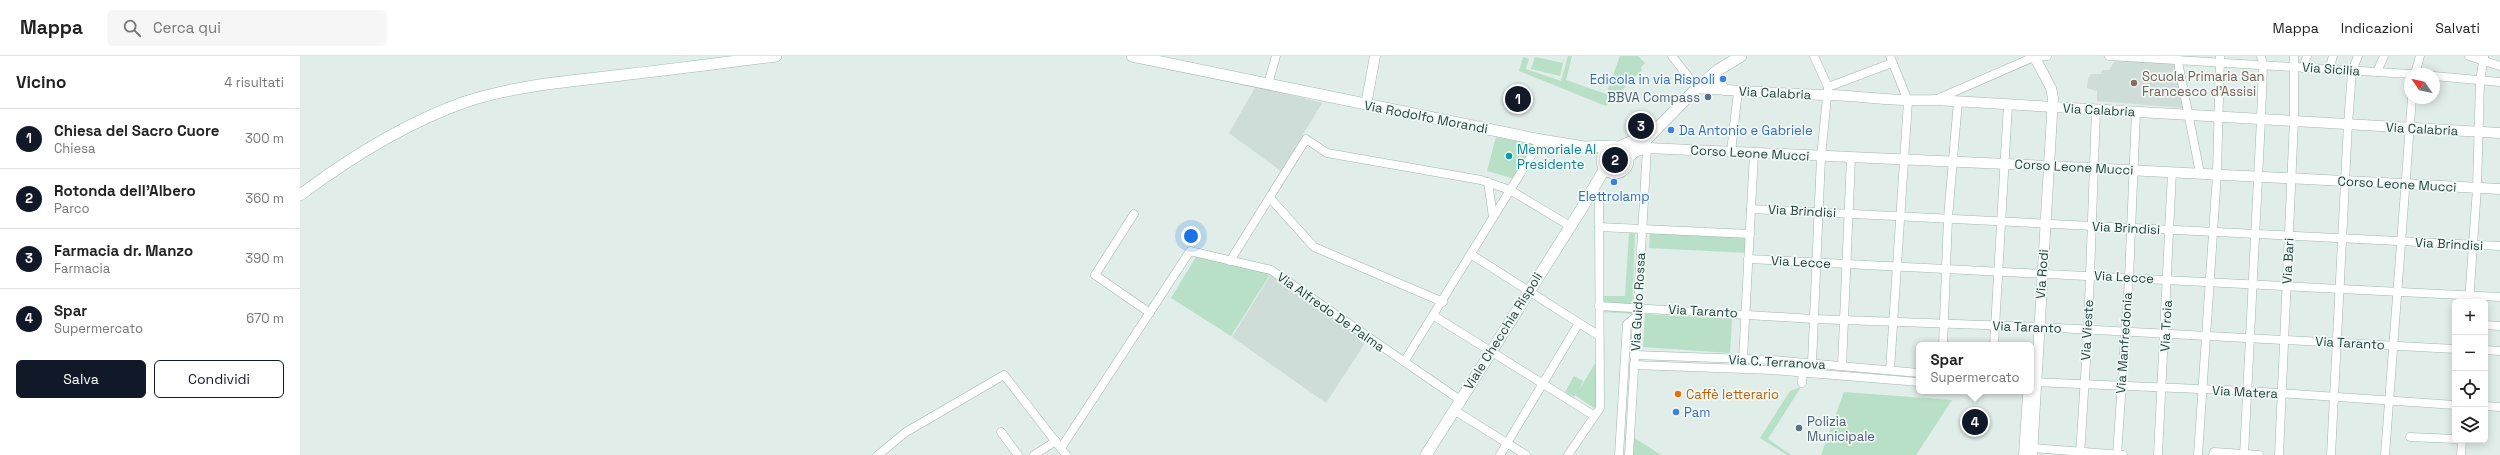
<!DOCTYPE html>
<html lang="it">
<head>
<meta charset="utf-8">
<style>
	:root { --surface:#fff; --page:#f6f6f6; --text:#222; --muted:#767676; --line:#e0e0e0; --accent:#111827 }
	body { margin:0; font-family:"Space Grotesk",sans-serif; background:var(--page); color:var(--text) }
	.controls { position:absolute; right:12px; bottom:12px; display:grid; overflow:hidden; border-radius:6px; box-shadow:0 2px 10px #0003 }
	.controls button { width:36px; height:36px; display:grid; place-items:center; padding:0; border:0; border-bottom:1px solid var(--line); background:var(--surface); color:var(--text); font:20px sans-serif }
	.compass { position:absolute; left:2104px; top:12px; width:36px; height:36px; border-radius:50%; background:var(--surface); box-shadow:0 2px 10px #0003; rotate:304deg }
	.you { position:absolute; left:891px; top:180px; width:14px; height:14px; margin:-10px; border:3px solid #fff; border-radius:50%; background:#1a73e8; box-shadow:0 0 0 6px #1a73e833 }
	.badge { display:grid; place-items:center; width:26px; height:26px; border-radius:50%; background:var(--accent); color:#fff; font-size:13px; font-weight:700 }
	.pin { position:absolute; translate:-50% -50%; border:2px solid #fff; box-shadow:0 1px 4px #0006 }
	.popup { position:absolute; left:1616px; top:286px; width:118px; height:52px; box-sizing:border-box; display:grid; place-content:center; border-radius:6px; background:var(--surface); filter:drop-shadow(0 1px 3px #0005); font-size:13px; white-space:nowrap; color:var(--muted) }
	.popup b { font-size:15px; color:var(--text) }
	.popup::after { content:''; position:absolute; left:50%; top:100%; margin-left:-8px; border:8px solid transparent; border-top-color:var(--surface) }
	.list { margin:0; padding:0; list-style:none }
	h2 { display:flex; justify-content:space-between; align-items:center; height:52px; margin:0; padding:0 16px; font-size:17px }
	h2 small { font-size:13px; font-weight:400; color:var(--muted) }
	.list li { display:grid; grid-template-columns:26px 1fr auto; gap:12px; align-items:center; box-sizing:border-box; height:60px; padding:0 16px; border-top:1px solid var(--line) }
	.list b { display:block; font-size:15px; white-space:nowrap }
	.list p { margin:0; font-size:13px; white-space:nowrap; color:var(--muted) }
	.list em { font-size:13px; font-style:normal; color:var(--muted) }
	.actions { display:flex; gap:8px; padding:12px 16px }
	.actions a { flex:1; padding:9px 0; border:1px solid var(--accent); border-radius:6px; text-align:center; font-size:14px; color:var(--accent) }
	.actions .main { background:var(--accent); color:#fff }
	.icon { flex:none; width:22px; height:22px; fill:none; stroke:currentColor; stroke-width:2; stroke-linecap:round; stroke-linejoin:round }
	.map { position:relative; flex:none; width:2200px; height:399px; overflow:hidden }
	header { display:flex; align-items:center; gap:24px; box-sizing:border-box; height:56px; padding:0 20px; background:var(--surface); border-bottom:1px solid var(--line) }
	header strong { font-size:19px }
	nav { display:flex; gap:22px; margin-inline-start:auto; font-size:14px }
	.search { width:280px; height:36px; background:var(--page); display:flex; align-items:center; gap:10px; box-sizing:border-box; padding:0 14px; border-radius:6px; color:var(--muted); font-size:15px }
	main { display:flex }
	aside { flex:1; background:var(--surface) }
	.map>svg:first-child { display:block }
	.built { fill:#ceddd8 }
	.green { fill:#b7e0c6 }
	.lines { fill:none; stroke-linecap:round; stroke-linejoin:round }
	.minor-casing { stroke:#a2b5b0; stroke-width:9 }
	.tertiary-casing { stroke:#a2b5b0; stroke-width:11 }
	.secondary-casing { stroke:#9ebab2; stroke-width:12 }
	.minor { stroke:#fff; stroke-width:8 }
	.tertiary { stroke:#fff; stroke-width:10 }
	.secondary { stroke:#fff; stroke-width:11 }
	.shop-dot { fill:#3f7fe0; stroke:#f1f9f6; stroke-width:1.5 }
	.education-dot { fill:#8d6e63; stroke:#f1f9f6; stroke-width:1.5 }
	.service-dot { fill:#5c6f8a; stroke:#f1f9f6; stroke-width:1.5 }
	.culture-dot { fill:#0f9aa8; stroke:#f1f9f6; stroke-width:1.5 }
	.food-dot { fill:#e8710a; stroke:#f1f9f6; stroke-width:1.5 }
	.labels { text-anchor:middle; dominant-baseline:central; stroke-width:3.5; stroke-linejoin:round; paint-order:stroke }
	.street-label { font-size:13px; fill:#1f3f3a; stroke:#f1f9f6 }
	.education-label { font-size:13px; fill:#785e54; stroke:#f1f9f6; text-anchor:start }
	.shop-label { font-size:13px; fill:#366cbe; stroke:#f1f9f6; text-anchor:start }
	.service-label { font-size:13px; fill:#4e5e75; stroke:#f1f9f6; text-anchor:end }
	.culture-label { font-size:13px; fill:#0d838f; stroke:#f1f9f6; text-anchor:start }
	.food-label { font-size:13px; fill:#c56008; stroke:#f1f9f6; text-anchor:start }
</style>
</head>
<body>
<header>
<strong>Mappa</strong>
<div class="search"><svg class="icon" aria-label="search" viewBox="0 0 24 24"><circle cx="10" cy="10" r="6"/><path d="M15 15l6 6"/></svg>Cerca qui</div>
<nav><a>Mappa</a><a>Indicazioni</a><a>Salvati</a></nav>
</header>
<main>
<aside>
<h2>Vicino<small>4 risultati</small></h2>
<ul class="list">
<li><span class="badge">1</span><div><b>Chiesa del Sacro Cuore</b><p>Chiesa</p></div><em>300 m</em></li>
<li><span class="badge">2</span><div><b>Rotonda dell'Albero</b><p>Parco</p></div><em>360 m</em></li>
<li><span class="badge">3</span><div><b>Farmacia dr. Manzo</b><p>Farmacia</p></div><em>390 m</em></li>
<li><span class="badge">4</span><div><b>Spar</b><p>Supermercato</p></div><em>670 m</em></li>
</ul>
<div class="actions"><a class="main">Salva</a><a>Condividi</a></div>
</aside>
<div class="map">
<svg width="2200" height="399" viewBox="0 0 2200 399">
	<rect width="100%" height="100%" fill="#e0ede8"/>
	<g class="built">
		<path d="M 1816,3 L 1876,7 L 1884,52 L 1797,45 L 1797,35 L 1787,32 L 1788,23 L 1791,18 L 1801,18 L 1802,14 L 1809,14 Z"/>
		<path d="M 956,30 L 1022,47 L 981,115 L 929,77 Z"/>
		<path d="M 972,217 L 1067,284 L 1026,347 L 932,281 Z"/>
	</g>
	<g class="green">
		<path d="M 1268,0 L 1272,0 L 1266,24 L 1306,38 L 1320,0 L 1338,0 L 1345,7 L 1341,11 L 1342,14 L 1306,50 L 1219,15 L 1223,1 L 1229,3 L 1226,13 L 1261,25 Z"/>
		<path d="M 1235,1 L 1263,7 L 1260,20 L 1231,13 Z"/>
		<path d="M 1196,81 L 1236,89 L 1215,123 L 1187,115 Z"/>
		<path d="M 1350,176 L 1449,181 L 1448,197 L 1349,192 Z"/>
		<path d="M 1329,177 L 1335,177 L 1332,258 L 1304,256 L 1304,240 L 1325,240 Z"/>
		<path d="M 897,199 L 971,217 L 931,280 L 871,242 Z"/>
		<path d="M 1345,258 L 1432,263 L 1430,297 L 1343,291 Z"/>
		<path d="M 1297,304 L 1297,354 L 1275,339 L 1274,341 L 1265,336 L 1274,320 L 1283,325 L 1279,334 Z"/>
		<path d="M 1501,331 L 1468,383 L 1491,399 L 1487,399 L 1460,382 L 1490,335 Z"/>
		<path d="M 1544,336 L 1652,344 L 1616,399 L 1521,399 Z"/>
		<path d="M 1333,381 L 1361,399 L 1333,399 Z"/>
	</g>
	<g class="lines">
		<g class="minor-casing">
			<g id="minor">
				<path d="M 1372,0 L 1397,32"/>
				<path d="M 1590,0 L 1608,45 L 1590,314"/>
				<path d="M 1809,0 L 2110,18"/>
				<path d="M 2169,0 L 2200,10"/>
				<path d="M 1877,1 L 1900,117"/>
				<path d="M 2003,12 L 2007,0"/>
				<path d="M 2029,14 L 2033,0"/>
				<path d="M 2077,16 L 2084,0"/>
				<path d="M 2115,18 L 2120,0"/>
				<path d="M 2134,20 L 2200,26"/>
				<path d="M 968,28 L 976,0"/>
				<path d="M 1528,31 L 1592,7"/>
				<path d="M 1635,44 L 1734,1 L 1747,0"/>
				<path d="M 1431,96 L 1438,35"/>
				<path d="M 1188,126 L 1193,161"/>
				<path d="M 971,143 L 1014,191 L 1143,246"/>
				<path d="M 1451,153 L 2200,190"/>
				<path d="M 834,158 L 795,219 L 850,257"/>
				<path d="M 1299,171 L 1450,178"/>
				<path d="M 1172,199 L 1298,279"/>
				<path d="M 1448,203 L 2200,241"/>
				<path d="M 930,205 L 1006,83 L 1027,97 L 1181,124 L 1210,134 L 1270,170"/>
				<path d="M 2169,246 L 2177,132 L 2180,25 L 2184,0"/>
				<path d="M 1299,250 L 1514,263 L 1739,271 L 2155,293"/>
				<path d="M 1134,260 L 1293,359"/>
				<path d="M 2185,269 L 2200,270"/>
				<path d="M 1643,289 L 1648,162 L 1658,45"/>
				<path d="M 1694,289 L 1708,48"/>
				<path d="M 2185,294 L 2200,295"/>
				<path d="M 1334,299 L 1473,304 L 1619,317"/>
				<path d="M 1443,303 L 1454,97"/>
				<path d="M 1104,306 L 1241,84"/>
				<path d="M 1512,307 L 1521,101 L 1528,31 L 1514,0"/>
				<path d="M 1334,309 L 1472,314 L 1619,326"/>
				<path d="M 1542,310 L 1551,102"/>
				<path d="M 1731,326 L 1948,335 L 2155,349"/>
				<path d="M 1502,327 L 1503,311"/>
				<path d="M 2185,350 L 2200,351"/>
				<path d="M 1154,354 L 1226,399"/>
				<path d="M 701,376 L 718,399"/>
				<path d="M 2110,381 L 2155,383"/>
				<path d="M 761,392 L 890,195 L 971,214 L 1160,344"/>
				<path d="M 1732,392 L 1823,399"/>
				<path d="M 578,399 L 606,376 L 704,319 L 766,399"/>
				<path d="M 734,399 L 756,385"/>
				<path d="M 1200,399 L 1279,267"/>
				<path d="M 1268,399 L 1300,352 L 1299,146 L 1295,138"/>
				<path d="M 1319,399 L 1327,268 L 1337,260"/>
				<path d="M 1329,399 L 1347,92"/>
				<path d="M 1780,399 L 1788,274 L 1796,54"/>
				<path d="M 1817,399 L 1829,222 L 1836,56"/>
				<path d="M 1858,399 L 1872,116"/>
				<path d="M 1898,399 L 1917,118 L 1920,0"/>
				<path d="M 1913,399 L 1914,396 L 1959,399"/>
				<path d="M 1944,399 L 1961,63 L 1963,10 L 1961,0"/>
				<path d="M 1979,399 L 1994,64 L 1994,0"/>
				<path d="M 2031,399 L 2048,68 L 2052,15 L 2058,0"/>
				<path d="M 2085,399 L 2112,42"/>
				<path d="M 2161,399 L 2162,384"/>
			</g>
		</g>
		<g class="tertiary-casing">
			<g id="tertiary">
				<path d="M 1413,18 L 1425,34"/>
				<path d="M 1397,32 C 1441,35 1485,38 1528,39 C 1564,40 1599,46 1635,44 L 2200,77"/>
				<path d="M 1066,49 L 1075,0"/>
				<path d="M 1337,95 L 1347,92 L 1749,110 L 2200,133"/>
				<path d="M 1724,399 L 1728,339"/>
				<path d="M 1732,399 L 1753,42 L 1751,32 L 1734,0"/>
			</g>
		</g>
		<g class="secondary-casing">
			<g id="secondary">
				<path d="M 832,0 L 1241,84 L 1284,91 L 1313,90"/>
				<circle cx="1315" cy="104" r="13"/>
				<path d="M 1319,91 L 1348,78"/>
				<path d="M 1328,102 L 1397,32 L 1418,14 L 1441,0"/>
				<path d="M 0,139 C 51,101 105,67 165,46 C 213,30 264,26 314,20 C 368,14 422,7 476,0"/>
				<path d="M 1126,399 L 1282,152 L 1305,112"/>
			</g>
		</g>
		<use href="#minor" class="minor"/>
		<use href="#tertiary" class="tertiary"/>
		<use href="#secondary" class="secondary"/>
	</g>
	<g class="shop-dot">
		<circle cx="1423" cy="23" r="4"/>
		<circle cx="1371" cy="74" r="4"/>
		<circle cx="1314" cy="126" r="4"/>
		<circle cx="1376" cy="356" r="4"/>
	</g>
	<circle class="education-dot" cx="1834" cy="27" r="4"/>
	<g class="service-dot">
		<circle cx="1408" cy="41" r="4"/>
		<circle cx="1499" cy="372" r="4"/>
	</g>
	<circle class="culture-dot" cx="1209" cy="100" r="4"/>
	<circle class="food-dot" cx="1378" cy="338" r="4"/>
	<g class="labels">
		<g class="street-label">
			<text transform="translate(2031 13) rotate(4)">Via Sicilia</text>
			<text transform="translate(1475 37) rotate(3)">Via Calabria</text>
			<text transform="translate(1799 54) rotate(3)">Via Calabria</text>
			<text transform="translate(1126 61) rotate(11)">Via Rodolfo Morandi</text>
			<text transform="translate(2122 73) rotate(3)">Via Calabria</text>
			<text transform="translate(1450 97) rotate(3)">Corso Leone Mucci</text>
			<text transform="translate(1774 111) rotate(3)">Corso Leone Mucci</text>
			<text transform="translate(2097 128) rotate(3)">Corso Leone Mucci</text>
			<text transform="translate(1502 155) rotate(3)">Via Brindisi</text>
			<text transform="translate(1826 172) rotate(3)">Via Brindisi</text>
			<text transform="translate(2149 188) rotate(3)">Via Brindisi</text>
			<text transform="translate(1988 205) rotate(-87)">Via Bari</text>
			<text transform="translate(1501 206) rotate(3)">Via Lecce</text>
			<text transform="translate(1742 218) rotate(-86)">Via Rodi</text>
			<text transform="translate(1824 221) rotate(3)">Via Lecce</text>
			<text transform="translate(1338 246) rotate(-87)">Via Guido Rossa</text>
			<text transform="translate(1403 255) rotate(3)">Via Taranto</text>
			<text transform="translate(1031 256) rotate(35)">Via Alfredo De Palma</text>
			<text transform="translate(1866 270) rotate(-87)">Via Troia</text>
			<text transform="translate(1727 271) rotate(2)">Via Taranto</text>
			<text transform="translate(1787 274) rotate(-87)">Via Vieste</text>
			<text transform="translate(1203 275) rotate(-58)">Viale Checchia Rispoli</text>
			<text transform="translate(1824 287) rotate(-86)">Via Manfredonia</text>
			<text transform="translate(2050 287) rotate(3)">Via Taranto</text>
			<text transform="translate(1477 306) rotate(3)">Via C. Terranova</text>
			<text transform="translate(1945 336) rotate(3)">Via Matera</text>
		</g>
		<g class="education-label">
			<text x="1842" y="20">Scuola Primaria San<tspan x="1842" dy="15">Francesco d'Assisi</tspan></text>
		</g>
		<g class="shop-label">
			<text x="1415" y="23" text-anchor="end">Edicola in via Rispoli</text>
			<text x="1379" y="74">Da Antonio e Gabriele</text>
			<text x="1314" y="140" text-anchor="middle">Elettrolamp</text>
			<text x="1384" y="356">Pam</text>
		</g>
		<g class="service-label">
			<text x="1400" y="41">BBVA Compass</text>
			<text x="1507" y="365" text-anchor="start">Polizia<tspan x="1507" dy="15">Municipale</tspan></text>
		</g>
		<g class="culture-label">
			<text x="1217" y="93">Memoriale Al<tspan x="1217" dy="15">Presidente</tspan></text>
		</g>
		<g class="food-label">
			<text x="1386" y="338">Caffè letterario</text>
		</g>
	</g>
</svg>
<div class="controls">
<button>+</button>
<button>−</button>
<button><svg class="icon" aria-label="locate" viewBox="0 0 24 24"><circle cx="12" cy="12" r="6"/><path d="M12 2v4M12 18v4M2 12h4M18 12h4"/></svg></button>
<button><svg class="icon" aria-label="layers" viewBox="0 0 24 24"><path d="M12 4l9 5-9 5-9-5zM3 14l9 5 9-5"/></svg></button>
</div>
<svg class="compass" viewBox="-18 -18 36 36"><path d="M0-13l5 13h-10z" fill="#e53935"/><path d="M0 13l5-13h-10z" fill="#767676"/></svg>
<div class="you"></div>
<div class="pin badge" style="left:1218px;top:43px">1</div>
<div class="pin badge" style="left:1315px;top:104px">2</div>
<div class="pin badge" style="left:1341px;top:70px">3</div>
<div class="pin badge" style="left:1675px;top:366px">4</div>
<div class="popup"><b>Spar</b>Supermercato</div>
</div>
</main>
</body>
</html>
